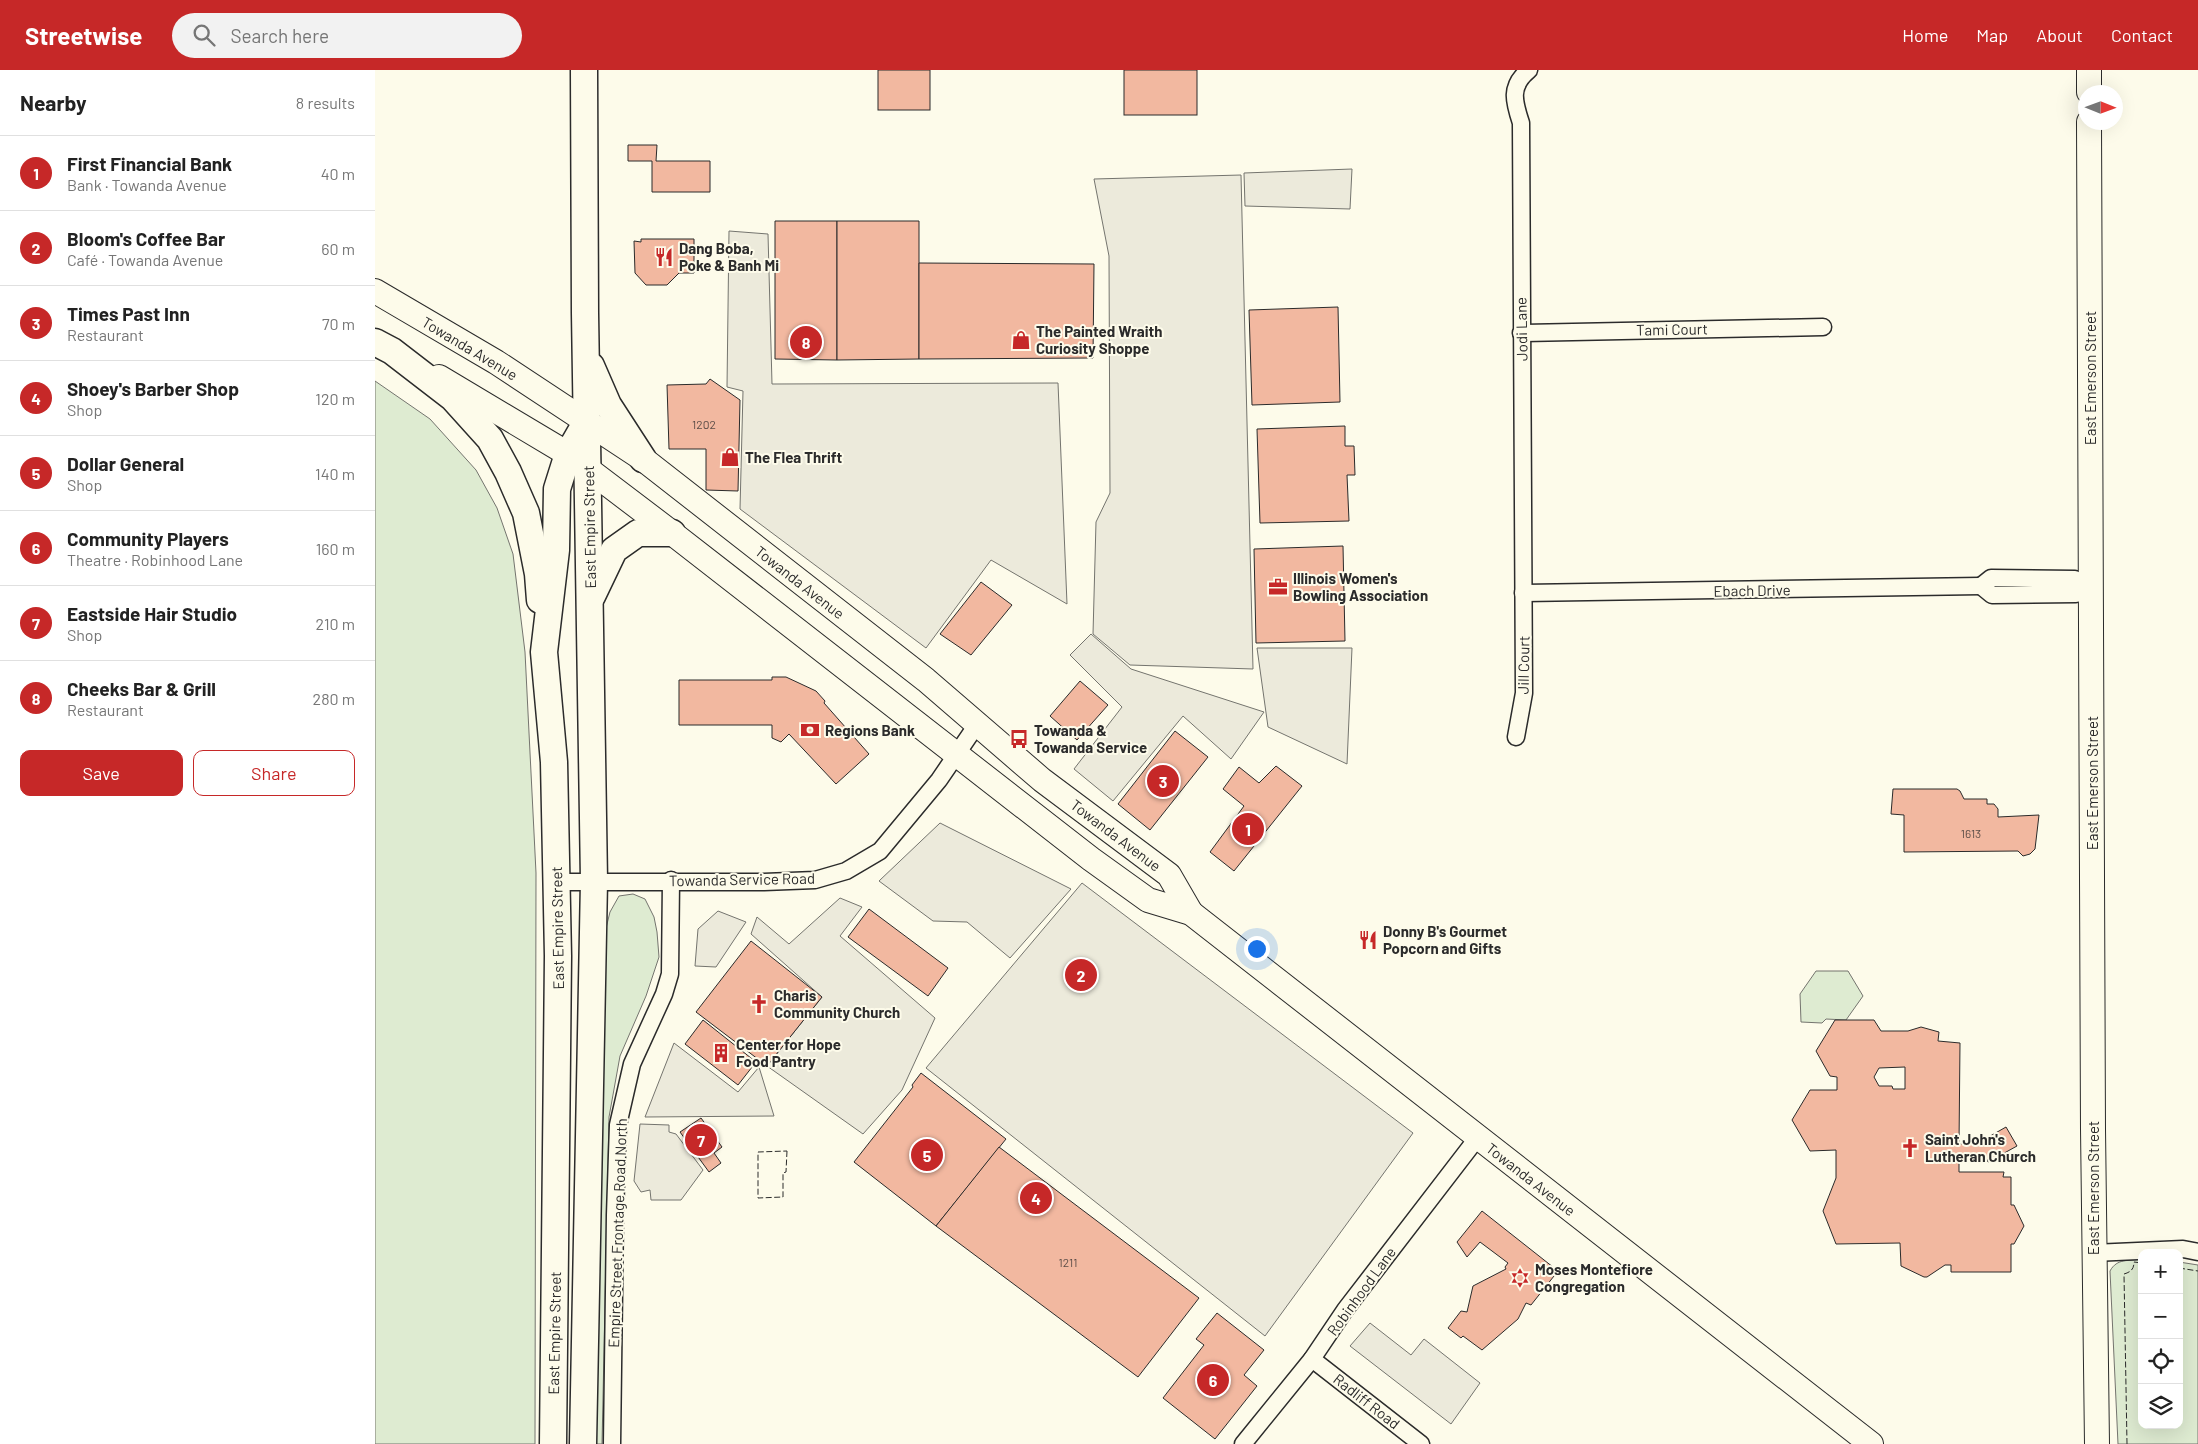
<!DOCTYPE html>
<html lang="en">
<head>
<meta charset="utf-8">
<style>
	:root { --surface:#fff; --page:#f2f2f2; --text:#222; --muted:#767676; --line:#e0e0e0; --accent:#c62828 }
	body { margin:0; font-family:Barlow,sans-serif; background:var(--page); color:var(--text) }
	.controls { position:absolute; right:15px; bottom:15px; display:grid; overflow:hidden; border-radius:10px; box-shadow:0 5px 20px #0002 }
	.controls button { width:45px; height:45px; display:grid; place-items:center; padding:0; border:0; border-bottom:1px solid var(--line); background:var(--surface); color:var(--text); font:25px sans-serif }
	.compass { position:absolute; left:1703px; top:15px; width:45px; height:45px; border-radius:50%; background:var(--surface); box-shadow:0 5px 20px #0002; rotate:91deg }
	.you { position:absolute; left:881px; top:878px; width:18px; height:18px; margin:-12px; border:4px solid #fff; border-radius:50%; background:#1a73e8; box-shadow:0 0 0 8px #1a73e833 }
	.badge { display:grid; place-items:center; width:32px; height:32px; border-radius:50%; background:var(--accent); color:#fff; font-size:16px; font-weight:700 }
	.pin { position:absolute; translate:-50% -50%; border:2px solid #fff; box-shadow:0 1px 5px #0006 }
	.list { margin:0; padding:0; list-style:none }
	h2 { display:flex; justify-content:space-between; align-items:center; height:65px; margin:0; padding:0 20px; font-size:21px }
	h2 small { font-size:16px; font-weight:400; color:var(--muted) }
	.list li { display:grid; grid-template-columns:32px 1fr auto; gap:15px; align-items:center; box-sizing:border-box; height:75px; padding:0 20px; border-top:1px solid var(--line) }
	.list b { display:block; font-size:19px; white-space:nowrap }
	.list p { margin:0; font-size:16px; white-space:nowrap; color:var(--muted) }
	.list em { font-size:16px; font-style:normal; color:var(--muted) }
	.actions { display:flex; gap:10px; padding:15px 20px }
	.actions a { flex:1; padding:11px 0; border:1px solid var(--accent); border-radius:10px; text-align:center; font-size:18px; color:var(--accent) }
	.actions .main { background:var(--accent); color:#fff }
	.icon { flex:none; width:28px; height:28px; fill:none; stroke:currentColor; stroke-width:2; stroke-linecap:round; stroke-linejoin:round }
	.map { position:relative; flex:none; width:1823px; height:1374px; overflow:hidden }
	header { display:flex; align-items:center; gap:30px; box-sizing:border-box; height:70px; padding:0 25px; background:var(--accent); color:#fff }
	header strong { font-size:24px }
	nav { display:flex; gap:28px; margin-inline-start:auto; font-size:18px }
	.search { width:350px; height:45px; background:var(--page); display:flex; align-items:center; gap:12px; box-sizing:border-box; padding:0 18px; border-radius:28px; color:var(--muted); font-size:19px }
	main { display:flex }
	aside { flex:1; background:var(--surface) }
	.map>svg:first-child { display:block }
	.green { fill:#deebd1; stroke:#74746e }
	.parking { fill:#eceadb; stroke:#74746e }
	.building { fill:#f2b8a0; stroke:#2b2b2b; fill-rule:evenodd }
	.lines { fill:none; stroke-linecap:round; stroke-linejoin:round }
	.minor-casing { stroke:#2b2b2b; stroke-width:19 }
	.secondary-casing { stroke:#2b2b2b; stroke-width:26 }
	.primary-casing { stroke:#2b2b2b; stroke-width:29 }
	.minor { stroke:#fdfbea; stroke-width:16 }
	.secondary { stroke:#fdfbea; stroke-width:24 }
	.primary { stroke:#fdfbea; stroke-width:26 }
	.fence { stroke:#2b2b2b; stroke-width:1; stroke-dasharray:6 2.5; stroke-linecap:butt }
	.labels { text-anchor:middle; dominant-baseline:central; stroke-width:4; stroke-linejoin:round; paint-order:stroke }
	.number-label { font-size:12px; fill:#5d4e48 }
	.poi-label { font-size:15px; font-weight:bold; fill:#2b2b2b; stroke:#fdfbea; text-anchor:start }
	.street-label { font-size:15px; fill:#2b2b2b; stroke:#fdfbea }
</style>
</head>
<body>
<header>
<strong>Streetwise</strong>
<div class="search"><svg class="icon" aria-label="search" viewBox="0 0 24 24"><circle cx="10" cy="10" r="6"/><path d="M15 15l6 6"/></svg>Search here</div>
<nav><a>Home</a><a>Map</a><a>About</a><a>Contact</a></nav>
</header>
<main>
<aside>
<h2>Nearby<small>8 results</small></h2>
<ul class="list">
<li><span class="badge">1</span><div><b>First Financial Bank</b><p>Bank · Towanda Avenue</p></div><em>40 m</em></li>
<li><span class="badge">2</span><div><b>Bloom's Coffee Bar</b><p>Café · Towanda Avenue</p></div><em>60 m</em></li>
<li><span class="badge">3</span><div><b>Times Past Inn</b><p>Restaurant</p></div><em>70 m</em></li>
<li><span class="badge">4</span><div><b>Shoey's Barber Shop</b><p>Shop</p></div><em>120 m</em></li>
<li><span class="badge">5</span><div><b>Dollar General</b><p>Shop</p></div><em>140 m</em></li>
<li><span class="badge">6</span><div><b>Community Players</b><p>Theatre · Robinhood Lane</p></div><em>160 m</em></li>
<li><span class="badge">7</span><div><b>Eastside Hair Studio</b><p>Shop</p></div><em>210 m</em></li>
<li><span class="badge">8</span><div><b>Cheeks Bar &amp; Grill</b><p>Restaurant</p></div><em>280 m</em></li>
</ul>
<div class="actions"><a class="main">Save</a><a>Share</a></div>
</aside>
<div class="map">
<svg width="1823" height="1374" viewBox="0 0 1823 1374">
	<rect width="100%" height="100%" fill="#fdfbea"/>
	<g class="green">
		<path d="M 0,311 L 55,349 L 101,400 L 122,438 L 138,484 L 150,582 L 161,803 L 160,1374 L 0,1374 Z"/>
		<path d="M 258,824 L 270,829 L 279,847 L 282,862 L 284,887 L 271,926 L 245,986 L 234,1047 L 227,1374 L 220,1374 L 229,866 L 235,842 L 244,826 Z"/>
		<path d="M 1441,901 L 1473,901 L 1488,926 L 1471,950 L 1451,949 L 1447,953 L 1426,952 L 1425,924 Z"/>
		<path d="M 1767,1189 L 1767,1355 L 1804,1355 L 1804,1192 L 1823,1195 L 1823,1374 L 1743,1374 L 1735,1201 C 1742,1188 1754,1191 1767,1189 Z"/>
	</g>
	<g class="parking">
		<path d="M 977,99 L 975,139 L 870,136 L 869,103 Z"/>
		<path d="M 866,105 L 878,599 L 755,595 L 718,564 L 721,452 L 735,423 L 734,186 L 719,109 Z"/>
		<path d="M 354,161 L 393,164 L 397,314 L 683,313 L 692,534 L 616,490 L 551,578 L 365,439 L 368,321 L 352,317 Z"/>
		<path d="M 716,564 L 756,599 L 889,642 L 856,689 L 808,646 L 738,731 L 699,699 L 747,637 L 695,585 Z"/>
		<path d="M 882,578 L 977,578 L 972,694 L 893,657 Z"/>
		<path d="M 565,753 L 696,819 L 635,888 L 592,852 L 558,851 L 504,811 Z"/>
		<path d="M 707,813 L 1038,1063 L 890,1266 L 551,998 Z"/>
		<path d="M 465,828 L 487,837 L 465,866 L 560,948 L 527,1020 L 488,1064 L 392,996 L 447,927 L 376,864 L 382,847 L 414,874 Z"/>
		<path d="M 343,841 L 371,852 L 341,897 L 320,896 L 323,859 Z"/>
		<path d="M 299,973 L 363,1022 L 384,997 L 399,1046 L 270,1047 Z"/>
		<path d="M 265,1054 L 294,1055 L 294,1062 L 301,1064 L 328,1100 L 306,1130 L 276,1130 L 275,1120 L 266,1122 L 259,1111 Z"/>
		<path d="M 995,1253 L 1036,1285 L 1049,1269 L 1105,1313 L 1076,1354 L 975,1276 Z"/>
	</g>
	<g class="building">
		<rect x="503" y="0" width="52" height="40"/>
		<rect x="749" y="0" width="73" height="45"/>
		<path d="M 253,75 L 282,75 L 281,91 L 335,91 L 335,122 L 277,122 L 277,91 L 253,91 Z"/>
		<path d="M 400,151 L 462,151 L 462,290 L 400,289 Z"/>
		<path d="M 462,151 L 544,151 L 544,289 L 462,290 Z"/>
		<path d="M 266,169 L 319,169 L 319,203 L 304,203 L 292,215 L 271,215 L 260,203 L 259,171 L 266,172 Z"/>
		<path d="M 544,193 L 719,194 L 718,288 L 544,289 Z"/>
		<path d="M 963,237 L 965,332 L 877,335 L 874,240 Z"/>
		<path d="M 335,309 L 365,330 L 363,421 L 331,420 L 331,379 L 294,379 L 292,315 L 331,314 Z"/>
		<path d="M 970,356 L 970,376 L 979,376 L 980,405 L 972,405 L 974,451 L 885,453 L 882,359 Z"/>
		<path d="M 968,476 L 970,571 L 881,573 L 879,479 Z"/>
		<path d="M 606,512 L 637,535 L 596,585 L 565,564 Z"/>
		<path d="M 397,607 L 411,607 L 441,621 L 450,631 L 449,633 L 494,684 L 461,714 L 414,664 L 406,672 L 397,668 L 397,655 L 304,655 L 304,610 L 397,610 Z"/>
		<path d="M 705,611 L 733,635 L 702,670 L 675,646 Z"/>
		<path d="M 800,661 L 833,687 L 775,760 L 743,734 Z"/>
		<path d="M 901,696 L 927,716 L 859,801 L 835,782 L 869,736 L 848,719 L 864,697 L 884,713 Z"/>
		<path d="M 1518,719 L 1582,719 L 1585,721 L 1589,729 L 1612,729 L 1612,734 L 1619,734 L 1623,739 L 1623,747 L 1664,745 L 1660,779 L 1655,784 L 1648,786 L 1643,781 L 1529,782 L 1529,745 L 1516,744 Z"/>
		<path d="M 494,839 L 573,898 L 553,926 L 473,867 Z"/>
		<path d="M 376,871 L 447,927 L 392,996 L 321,942 Z"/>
		<path d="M 709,892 L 718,899 L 704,918 L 694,911 Z"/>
		<path d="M 328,950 L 381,992 L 363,1015 L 310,974 Z"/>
		<path d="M 1460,950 L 1499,950 L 1506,961 L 1533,961 L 1546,957 L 1564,962 L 1563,971 L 1585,973 L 1584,1074 L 1603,1073 L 1631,1057 L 1642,1076 L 1613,1092 L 1612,1089 L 1584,1090 L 1584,1102 L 1629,1102 L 1628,1107 L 1636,1107 L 1636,1135 L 1639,1135 L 1649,1156 L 1639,1174 L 1636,1174 L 1636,1202 L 1576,1202 L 1576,1195 L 1570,1195 L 1552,1207 L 1549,1207 L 1526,1196 L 1525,1173 L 1461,1174 L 1448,1141 L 1461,1108 L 1461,1080 L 1435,1081 L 1417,1050 L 1435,1020 L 1462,1020 L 1462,1007 L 1455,1006 L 1441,981 ZM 1530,997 L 1530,1019 L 1518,1019 L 1517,1016 L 1504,1016 L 1499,1007 L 1504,998 Z"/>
		<path d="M 546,1003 L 631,1069 L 561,1156 L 479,1092 L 538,1017 L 537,1015 Z"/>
		<path d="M 326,1048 L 347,1077 L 339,1083 L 346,1093 L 334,1102 L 305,1062 Z"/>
		<path d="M 624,1077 L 824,1228 L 763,1307 L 561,1156 Z"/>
		<path d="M 1107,1141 L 1183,1201 L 1156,1235 L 1151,1233 L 1143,1249 L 1107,1280 L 1088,1266 L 1086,1268 L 1073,1258 L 1086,1241 L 1092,1242 L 1098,1216 L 1131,1199 L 1130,1197 L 1133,1193 L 1105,1172 L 1092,1187 L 1082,1172 Z"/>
		<path d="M 842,1243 L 889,1280 L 869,1305 L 882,1316 L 840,1369 L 788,1328 L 829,1275 L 821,1269 Z"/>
	</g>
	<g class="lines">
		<g class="minor-casing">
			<g id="minor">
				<path d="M 1146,263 L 1448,257"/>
				<path d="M 1710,516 L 1700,509 L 1616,508 L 1606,516 L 1617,525 L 1701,524 L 1710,516 L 1716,516"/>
				<path d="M 1148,523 L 1606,516"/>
				<path d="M 1141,667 L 1149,623 L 1146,53 C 1139,32 1134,16 1154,0"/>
				<path d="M 182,812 L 389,812 L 440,810 L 471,801 L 505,781 L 564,710 L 603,653"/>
				<path d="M 1718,1183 L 1808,1179 L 1823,1182"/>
				<path d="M 937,1289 L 1046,1374"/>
				<path d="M 237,1374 L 240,1145 L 243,1055 L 257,994 L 289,924 L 295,904 L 296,810"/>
				<path d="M 868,1374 L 937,1289 L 970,1240 L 1103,1067"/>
			</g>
		</g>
		<g class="secondary-casing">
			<g id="secondary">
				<path d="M 1714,0 L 1714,22"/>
				<path d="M 1714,52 L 1718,1059 L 1722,1374"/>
				<path d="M 0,221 L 121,292 L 268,389 L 551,610 L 667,710 L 794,805 L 816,843"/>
				<path d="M 64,307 L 193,384 L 297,463 L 716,789 L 773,830 L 816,843 L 1496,1374"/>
			</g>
		</g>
		<g class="primary-casing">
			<g id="primary">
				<path d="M 0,272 L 17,281 L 78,328 L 115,369 L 133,402 L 151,443 L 163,504 L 165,530"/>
				<path d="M 216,296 L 233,335 L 268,389"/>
				<path d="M 217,526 L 239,480 L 263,463 L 297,463"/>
				<path d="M 178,1374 L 183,886 L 179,692 L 169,582 L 181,480 L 182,419 L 193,384 L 212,351"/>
				<path d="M 208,1374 L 219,811 L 210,243 L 209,0"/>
			</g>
		</g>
		<use href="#minor" class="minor"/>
		<use href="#secondary" class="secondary"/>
		<use href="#primary" class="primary"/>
		<g class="fence">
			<path d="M 412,1081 L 411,1102 L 408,1103 L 408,1127 L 383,1128 L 383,1082 Z"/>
			<path d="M 1804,1198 L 1823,1201"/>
			<path d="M 1752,1374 L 1749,1204 C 1756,1202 1759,1199 1759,1192 L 1767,1193"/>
		</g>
	</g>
	<defs>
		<g id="restaurant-bare" transform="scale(1.5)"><path d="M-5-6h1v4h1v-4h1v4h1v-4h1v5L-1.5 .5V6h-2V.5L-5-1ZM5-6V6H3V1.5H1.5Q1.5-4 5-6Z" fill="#c62828" stroke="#fdfbea" stroke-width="2.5" paint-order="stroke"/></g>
		<g id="shop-bare" transform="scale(1.5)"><path d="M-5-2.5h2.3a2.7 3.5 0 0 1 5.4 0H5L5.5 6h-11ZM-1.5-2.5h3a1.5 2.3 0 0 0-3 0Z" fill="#c62828" stroke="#fdfbea" stroke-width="2.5" paint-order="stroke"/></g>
		<g id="office-bare" transform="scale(1.5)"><path d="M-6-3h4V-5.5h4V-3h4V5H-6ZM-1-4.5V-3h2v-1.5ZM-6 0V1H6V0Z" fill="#c62828" stroke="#fdfbea" stroke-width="2.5" paint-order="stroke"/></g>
		<g id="bank-bare" transform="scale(1.5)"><path d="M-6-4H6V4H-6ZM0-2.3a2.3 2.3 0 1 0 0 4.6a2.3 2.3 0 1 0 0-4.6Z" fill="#c62828" stroke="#fdfbea" stroke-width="2.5" paint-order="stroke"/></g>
		<g id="bus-bare" transform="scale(1.5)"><path d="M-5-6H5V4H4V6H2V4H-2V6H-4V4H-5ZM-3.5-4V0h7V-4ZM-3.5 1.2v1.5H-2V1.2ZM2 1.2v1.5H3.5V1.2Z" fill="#c62828" stroke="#fdfbea" stroke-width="2.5" paint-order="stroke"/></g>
		<g id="church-bare" transform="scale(1.5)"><path d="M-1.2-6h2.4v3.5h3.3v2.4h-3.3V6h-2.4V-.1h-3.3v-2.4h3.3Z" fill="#c62828" stroke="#fdfbea" stroke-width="2.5" paint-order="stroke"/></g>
		<g id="building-bare" transform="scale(1.5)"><path d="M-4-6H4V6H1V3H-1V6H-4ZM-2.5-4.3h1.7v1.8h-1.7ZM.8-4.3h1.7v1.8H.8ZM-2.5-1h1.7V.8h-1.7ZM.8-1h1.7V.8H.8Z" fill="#c62828" stroke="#fdfbea" stroke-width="2.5" paint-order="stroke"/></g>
		<g id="synagogue-bare" transform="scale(1.5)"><path d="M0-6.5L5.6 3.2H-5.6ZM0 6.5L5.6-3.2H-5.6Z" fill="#c62828" stroke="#fdfbea" stroke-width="2.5" paint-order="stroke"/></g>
	</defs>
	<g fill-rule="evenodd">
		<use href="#restaurant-bare" x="289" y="187"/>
		<use href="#shop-bare" x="646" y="270"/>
		<use href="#shop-bare" x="355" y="387"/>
		<use href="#office-bare" x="903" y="517"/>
		<use href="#bank-bare" x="435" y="660"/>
		<use href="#bus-bare" x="644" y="669"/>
		<use href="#restaurant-bare" x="993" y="870"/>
		<use href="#church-bare" x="384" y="934"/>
		<use href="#building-bare" x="346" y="983"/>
		<use href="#church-bare" x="1535" y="1078"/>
		<use href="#synagogue-bare" x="1145" y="1208"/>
	</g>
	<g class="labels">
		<g class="number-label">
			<text x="329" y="354">1202</text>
			<text x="1596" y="763">1613</text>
			<text x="693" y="1192">1211</text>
		</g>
		<g class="poi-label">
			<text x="304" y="178">Dang Boba,<tspan x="304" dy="17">Poke &amp; Banh Mi</tspan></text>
			<text x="661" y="261">The Painted Wraith<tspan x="661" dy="17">Curiosity Shoppe</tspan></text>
			<text x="370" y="387">The Flea Thrift</text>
			<text x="918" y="508">Illinois Women's<tspan x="918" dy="17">Bowling Association</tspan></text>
			<text x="450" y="660">Regions Bank</text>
			<text x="659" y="660">Towanda &amp;<tspan x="659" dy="17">Towanda Service</tspan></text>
			<text x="1008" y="861">Donny B's Gourmet<tspan x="1008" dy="17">Popcorn and Gifts</tspan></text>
			<text x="399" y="925">Charis<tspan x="399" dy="17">Community Church</tspan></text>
			<text x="361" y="974">Center for Hope<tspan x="361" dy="17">Food Pantry</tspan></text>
			<text x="1550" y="1069">Saint John's<tspan x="1550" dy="17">Lutheran Church</tspan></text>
			<text x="1160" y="1199">Moses Montefiore<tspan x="1160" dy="17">Congregation</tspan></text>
		</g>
		<g class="street-label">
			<text transform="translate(1146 259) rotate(-91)">Jodi Lane</text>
			<text transform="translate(1297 259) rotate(-1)">Tami Court</text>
			<text transform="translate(95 278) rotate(31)">Towanda Avenue</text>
			<text transform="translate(1715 308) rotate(-90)">East Emerson Street</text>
			<text transform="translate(214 457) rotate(-91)">East Empire Street</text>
			<text transform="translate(425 512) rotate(38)">Towanda Avenue</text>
			<text transform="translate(1377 520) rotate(-1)">Ebach Drive</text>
			<text transform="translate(1148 595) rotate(-89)">Jill Court</text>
			<text transform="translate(1717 713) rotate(-90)">East Emerson Street</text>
			<text transform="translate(741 765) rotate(37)">Towanda Avenue</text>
			<text transform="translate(367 809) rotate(-1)">Towanda Service Road</text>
			<text transform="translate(182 858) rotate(-91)">East Empire Street</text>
			<text transform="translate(1156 1109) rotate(38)">Towanda Avenue</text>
			<text transform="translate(1718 1118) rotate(-90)">East Emerson Street</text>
			<text transform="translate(242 1163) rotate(-88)">Empire Street Frontage Road North</text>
			<text transform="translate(986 1221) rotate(-54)">Robinhood Lane</text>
			<text transform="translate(179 1263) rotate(-89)">East Empire Street</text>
			<text transform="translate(992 1331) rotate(38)">Radliff Road</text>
		</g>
	</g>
</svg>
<div class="controls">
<button>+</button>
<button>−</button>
<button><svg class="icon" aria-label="locate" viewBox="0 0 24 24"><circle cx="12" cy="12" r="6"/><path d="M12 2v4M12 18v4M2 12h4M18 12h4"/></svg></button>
<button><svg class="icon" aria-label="layers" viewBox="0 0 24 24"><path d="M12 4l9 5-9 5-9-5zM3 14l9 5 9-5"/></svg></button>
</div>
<svg class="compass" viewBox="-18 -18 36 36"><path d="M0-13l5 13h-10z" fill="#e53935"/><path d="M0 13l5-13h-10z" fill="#767676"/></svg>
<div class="you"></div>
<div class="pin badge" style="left:873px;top:759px">1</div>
<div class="pin badge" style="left:706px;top:905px">2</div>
<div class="pin badge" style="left:788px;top:711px">3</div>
<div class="pin badge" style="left:661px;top:1128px">4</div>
<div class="pin badge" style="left:552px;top:1085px">5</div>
<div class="pin badge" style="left:838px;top:1310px">6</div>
<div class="pin badge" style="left:326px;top:1070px">7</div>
<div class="pin badge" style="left:431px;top:272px">8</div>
</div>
</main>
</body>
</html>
